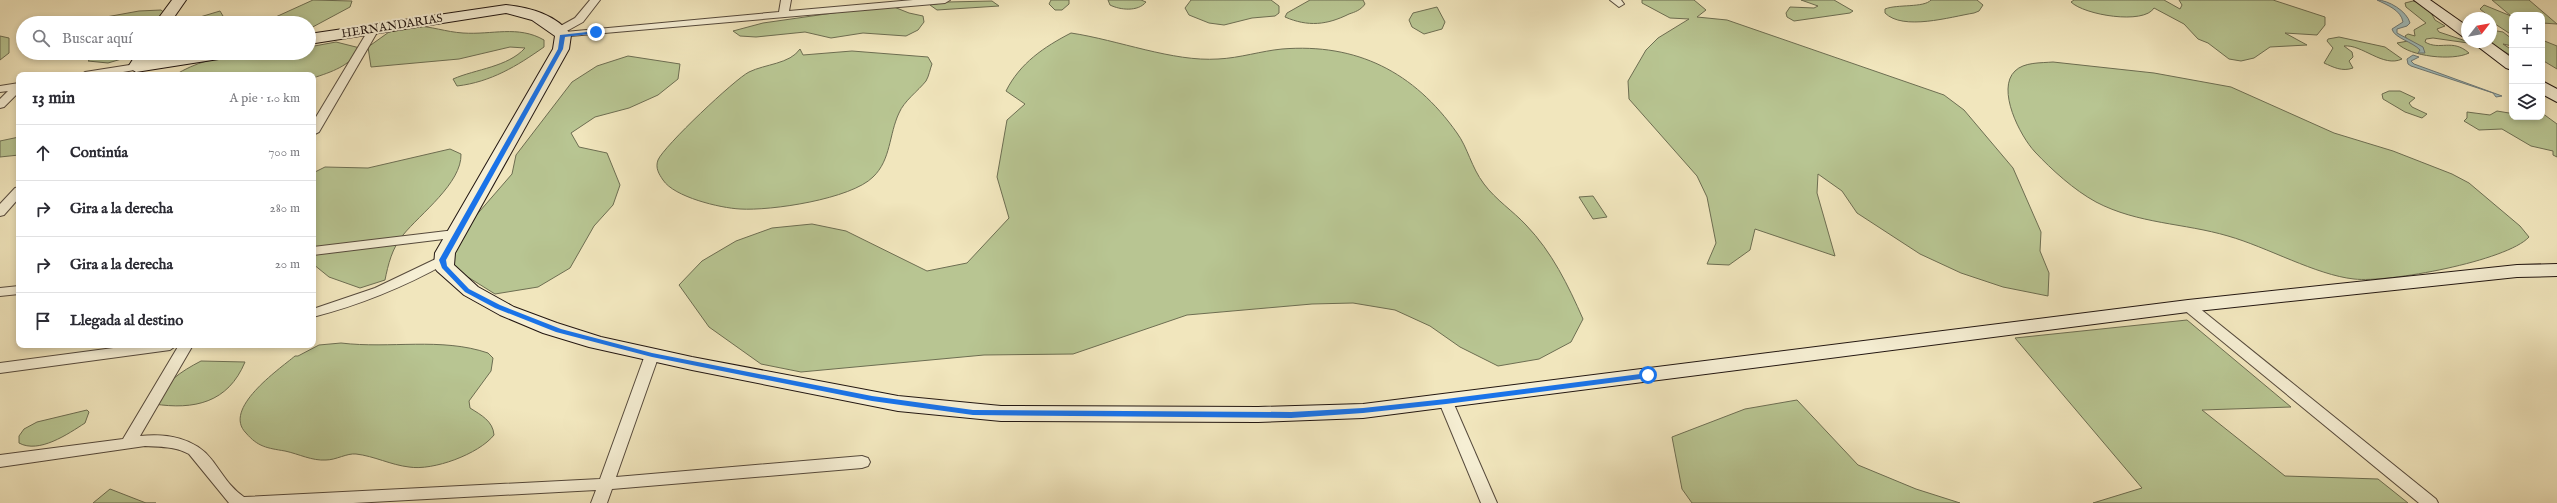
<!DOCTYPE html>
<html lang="es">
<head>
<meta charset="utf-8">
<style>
	:root { --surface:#fff; --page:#f7f7f7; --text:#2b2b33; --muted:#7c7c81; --line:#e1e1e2 }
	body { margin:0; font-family:"IM FELL English",serif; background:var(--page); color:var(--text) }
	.controls { position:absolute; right:12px; top:12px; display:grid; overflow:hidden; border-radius:8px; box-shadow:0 2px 6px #0003 }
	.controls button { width:36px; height:36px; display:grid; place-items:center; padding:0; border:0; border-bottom:1px solid var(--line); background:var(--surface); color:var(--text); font:20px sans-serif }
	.compass { position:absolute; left:2461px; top:12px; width:36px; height:36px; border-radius:50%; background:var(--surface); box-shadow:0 2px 6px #0003; rotate:59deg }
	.stop { position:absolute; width:12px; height:12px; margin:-9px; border:3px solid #1a73e8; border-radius:50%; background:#fff }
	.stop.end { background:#1a73e8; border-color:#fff; box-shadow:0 1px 4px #0008 }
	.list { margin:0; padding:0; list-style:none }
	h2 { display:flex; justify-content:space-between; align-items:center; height:52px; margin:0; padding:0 16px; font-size:17px }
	h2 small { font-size:13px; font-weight:400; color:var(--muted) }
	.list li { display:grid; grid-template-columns:26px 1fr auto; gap:12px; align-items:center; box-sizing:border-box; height:56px; padding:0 16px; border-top:1px solid var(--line) }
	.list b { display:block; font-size:15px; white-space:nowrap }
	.list em { font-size:13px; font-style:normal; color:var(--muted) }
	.icon { flex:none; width:22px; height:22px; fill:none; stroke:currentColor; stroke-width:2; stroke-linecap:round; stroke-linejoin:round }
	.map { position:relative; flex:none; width:2557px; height:503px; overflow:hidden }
	.search { position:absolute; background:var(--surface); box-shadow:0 2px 6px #0003; left:16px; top:16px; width:300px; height:44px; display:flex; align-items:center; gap:10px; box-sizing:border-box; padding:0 14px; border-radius:22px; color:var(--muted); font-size:15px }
	.panel { position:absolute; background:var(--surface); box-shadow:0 2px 6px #0003; left:16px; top:72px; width:300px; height:276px; border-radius:8px }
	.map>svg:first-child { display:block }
	.green { fill:#b8c592; stroke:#6d6e52 }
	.water { fill:#a0bdbc; stroke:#6e7a78 }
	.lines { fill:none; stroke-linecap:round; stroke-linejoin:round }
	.street-casing { stroke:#564a3c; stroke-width:2 }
	.secondary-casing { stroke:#221611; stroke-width:2 }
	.street { fill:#f6efd4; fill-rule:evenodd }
	.secondary { fill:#f6efd4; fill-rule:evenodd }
	.route { fill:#1a73e8 }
	.labels { text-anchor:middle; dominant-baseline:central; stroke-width:4; stroke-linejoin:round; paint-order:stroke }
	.far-street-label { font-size:12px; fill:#221611; stroke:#f6efd4 }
</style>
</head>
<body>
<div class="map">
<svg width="2557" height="503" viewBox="0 0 2557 503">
	<rect width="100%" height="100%" fill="#f1e6bd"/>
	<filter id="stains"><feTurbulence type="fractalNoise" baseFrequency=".005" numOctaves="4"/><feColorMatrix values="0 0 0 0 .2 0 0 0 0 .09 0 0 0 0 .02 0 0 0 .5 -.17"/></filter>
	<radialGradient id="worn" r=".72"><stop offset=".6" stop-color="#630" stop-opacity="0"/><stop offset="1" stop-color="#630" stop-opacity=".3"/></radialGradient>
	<g class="green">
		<path d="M 313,0 L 352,1 L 350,7 L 309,29 L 309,23 L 267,23 L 269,20 Z"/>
		<path d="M 1051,0 L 1069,0 L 1069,4 L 1062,10 L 1055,10 L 1049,4 Z"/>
		<path d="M 1108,0 L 1141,0 L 1146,2 C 1138,12 1120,10 1110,5 Z"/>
		<path d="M 1191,0 L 1271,0 L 1279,6 L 1279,13 L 1275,16 L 1252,18 L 1224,25 L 1209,23 L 1189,15 L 1185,8 Z"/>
		<path d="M 1310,0 L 1363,0 L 1365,4 C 1361,10 1355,12 1349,14 C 1327,25 1308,27 1285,17 L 1287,13 Z"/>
		<path d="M 1642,0 L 1694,0 L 1706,10 L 1697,17 L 1727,20 L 1944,95 L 1964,110 L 2013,168 L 2041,232 L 2040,251 L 2049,273 L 2048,296 L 2003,287 L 1961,273 L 1920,254 L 1857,213 L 1842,191 L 1818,174 L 1817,193 L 1835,256 L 1755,229 L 1750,250 L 1729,265 L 1707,264 L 1716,243 L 1707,197 L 1697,176 L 1629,99 L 1628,81 L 1646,50 L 1658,38 L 1689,19 L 1670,18 L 1642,3 Z"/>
		<path d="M 1801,0 L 1834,0 L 1853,11 L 1850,13 L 1794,21 L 1787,17 L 1786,13 L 1790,7 L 1814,8 L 1818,6 Z"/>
		<path d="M 1931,0 L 1977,0 L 1983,5 L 1979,11 L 1974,13 C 1950,17 1903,31 1885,13 L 1885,9 C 1897,4 1924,8 1931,0 Z"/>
		<path d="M 2074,0 L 2164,0 L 2180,9 L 2182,5 L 2179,0 L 2273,0 L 2325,17 L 2325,25 L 2317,35 L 2285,33 L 2307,45 L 2270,47 L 2254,58 L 2241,61 L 2229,59 L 2208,43 L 2198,39 L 2184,24 L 2154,8 C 2144,25 2084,15 2071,2 Z"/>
		<path d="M 2492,0 L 2529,0 L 2557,24 L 2542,23 L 2542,15 L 2512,15 L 2512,35 L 2492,22 L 2491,18 L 2480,9 L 2484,5 L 2511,16 Z"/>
		<path d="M 992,1 L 999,6 L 937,10 L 930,5 L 947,2 Z"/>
		<path d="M 2413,1 C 2425,4 2430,10 2435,20 L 2445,26 L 2437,29 L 2439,32 L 2475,44 L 2433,38 L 2426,39 L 2425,42 C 2440,51 2452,38 2469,53 C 2453,61 2410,57 2397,43 L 2408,41 L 2405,36 L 2408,34 L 2415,36 L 2414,30 L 2426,23 L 2406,7 L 2405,3 Z"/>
		<path d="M 889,5 L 909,13 L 923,16 L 924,22 L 918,30 L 906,36 L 863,33 L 831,38 L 805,32 L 756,37 L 740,36 L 733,31 L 763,23 Z"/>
		<path d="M 1437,7 L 1445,22 L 1442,29 L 1424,34 L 1412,27 L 1409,20 L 1413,13 Z"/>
		<path d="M 161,10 L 166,14 L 151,23 L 73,23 L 139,11 Z"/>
		<path d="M 220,11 L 223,16 L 205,23 L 180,23 Z"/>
		<path d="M 414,26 C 431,26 446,32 463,33 C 492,35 518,25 544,40 L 544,47 C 517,66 491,82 457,86 L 453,79 C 476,69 508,67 525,48 L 510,47 L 459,59 L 371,67 L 368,47 L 389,32 Z"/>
		<path d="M 2491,30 L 2503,32 L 2512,39 L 2512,46 L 2503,44 L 2512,50 L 2512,56 L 2488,42 L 2491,42 Z"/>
		<path d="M 1071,33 C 1118,40 1173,62 1218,59 C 1240,58 1261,51 1282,49 C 1357,43 1414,72 1457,133 C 1468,148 1471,167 1484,184 C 1496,200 1513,211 1526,225 C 1552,252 1568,285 1583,319 L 1571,342 L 1539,359 L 1498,366 L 1460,347 L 1430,326 L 1395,310 L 1353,303 L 1312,304 L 1187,315 L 1073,354 L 984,355 L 801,372 L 761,364 L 709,327 L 679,285 L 702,261 L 736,241 L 772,228 L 812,224 L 846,231 L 927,271 L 967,263 L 1009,218 L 997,177 L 1007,120 L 1025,104 L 1006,91 C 1020,63 1044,47 1071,33 Z"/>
		<path d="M 0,36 L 9,38 L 9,53 L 0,60 Z"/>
		<path d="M 2339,37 L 2385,47 L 2402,59 C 2383,68 2362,44 2344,46 L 2352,52 L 2353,57 L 2349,61 L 2353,68 C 2342,72 2333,67 2324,63 L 2333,48 L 2327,41 L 2328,39 Z"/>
		<path d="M 2542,40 L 2557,46 L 2557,69 L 2542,60 Z"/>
		<path d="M 336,42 L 360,48 C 351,66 331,72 313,78 L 313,75 L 175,75 C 215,50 264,53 309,53 L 309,47 Z"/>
		<path d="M 800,49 L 803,55 L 852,51 L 928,57 L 932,64 C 930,69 929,76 926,81 C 918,91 904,101 899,113 C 889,134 891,160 873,177 C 851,199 771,211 740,209 C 720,208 674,197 663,180 C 659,174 655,168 658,160 C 664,146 735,79 749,72 C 765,64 790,64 800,49 Z"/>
		<path d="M 128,54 L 135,55 L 108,63 L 88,61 L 93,57 Z"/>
		<path d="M 628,56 L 680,64 L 678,79 L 658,95 L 629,108 L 595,117 L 571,133 L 579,147 L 607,153 L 620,185 L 613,205 L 594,226 L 570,268 L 538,287 L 495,294 L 447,264 L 453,242 L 512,174 L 516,155 L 572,82 L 597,66 Z"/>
		<path d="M 2053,62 L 2154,73 L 2231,87 L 2334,133 L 2393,151 L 2452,174 L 2469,183 L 2520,226 L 2529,237 C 2507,261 2388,283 2354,279 C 2316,275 2267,247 2228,236 C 2184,223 2138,224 2096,202 C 2074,190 2052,170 2035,152 C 2020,136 1996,89 2015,71 C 2024,62 2041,63 2053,62 Z"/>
		<path d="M 2389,91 L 2400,91 L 2415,98 L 2409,103 L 2412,107 L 2427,114 L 2422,118 L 2405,112 L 2383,99 L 2382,94 Z"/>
		<path d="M 2512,110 L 2512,117 L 2542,117 L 2542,113 L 2557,124 L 2557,157 L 2553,155 L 2553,151 L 2531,146 L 2502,129 L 2479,130 L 2464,121 L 2467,118 L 2467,112 L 2490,115 L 2497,111 L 2509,113 Z"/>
		<path d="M 19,137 L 19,155 L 0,157 L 0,141 Z"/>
		<path d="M 450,149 L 461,154 C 462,183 420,214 403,235 C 392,248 388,265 385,280 L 360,288 L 329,277 L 313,264 L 313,173 L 325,167 L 368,168 Z"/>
		<path d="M 1593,196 L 1607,217 L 1593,219 L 1579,197 Z"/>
		<path d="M 2187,320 L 2291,407 L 2202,410 L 2285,476 L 2378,479 L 2408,503 L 2093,503 L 2142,488 L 2015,338 Z"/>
		<path d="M 341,343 C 390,349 441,337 488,353 L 493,358 L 491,371 L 469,401 L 470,408 C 481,415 493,421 494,435 C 479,454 433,471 409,467 C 391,465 374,456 356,454 C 347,453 336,460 326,460 C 312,461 299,454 285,451 C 267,448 258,447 246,433 C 222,409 278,370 295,356 L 298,356 L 319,345 Z"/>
		<path d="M 201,361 L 245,362 C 228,403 194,410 154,404 C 165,382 180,372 201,361 Z"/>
		<path d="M 1797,400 L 1858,465 L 1916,489 L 1960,503 L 1692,503 L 1682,489 L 1672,437 L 1745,409 Z"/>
		<path d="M 87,410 L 89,412 L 85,423 C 68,434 39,454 19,443 L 19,436 L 24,429 L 37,422 Z"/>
		<path d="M 110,489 L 146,503 L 156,503 L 93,503 Z"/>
	</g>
	<g class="water">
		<path d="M 2377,0 C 2388,0 2407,11 2410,23 L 2407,26 L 2397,29 L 2397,33 L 2423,47 L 2425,53 L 2418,53 L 2420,50 C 2413,42 2394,38 2392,29 L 2403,22 C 2401,10 2387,5 2377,0 Z"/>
		<path d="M 2413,55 L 2419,57 L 2411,61 L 2414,64 L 2502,96 L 2496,97 L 2493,93 L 2411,66 L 2408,64 L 2407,59 Z"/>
	</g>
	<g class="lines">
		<g class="street-casing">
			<g id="street">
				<path d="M 590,0 L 600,0 L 583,22 L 565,32 L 779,12 L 781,0 L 791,0 L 789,11 L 913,0 L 950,0 L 945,3 L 559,37 L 554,31 L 555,29 L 575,18 Z"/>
				<path d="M 1610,0 L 1621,0 L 1624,4 L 1619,7 Z"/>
				<path d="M 374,26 L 379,29 L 319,132 L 313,135 L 313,122 L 369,29 Z"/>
				<path d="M 136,64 L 140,65 L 140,69 L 106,75 L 80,75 L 85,72 Z"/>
				<path d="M 19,83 L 19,92 L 4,107 L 0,108 L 0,99 L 8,91 L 0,92 L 0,86 Z"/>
				<path d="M 19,187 L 19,198 L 4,215 L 0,216 L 0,204 L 15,188 Z"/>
				<path d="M 455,230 L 461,234 L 460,237 L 313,255 L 313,247 Z"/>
				<path d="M 442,256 L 447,257 L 449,260 L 447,263 C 404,287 360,305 313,317 L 313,309 L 375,288 Z"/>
				<path d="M 19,286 L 19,294 L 0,296 L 0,288 Z"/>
				<path d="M 2188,302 L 2193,303 L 2436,499 L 2438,503 L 2419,503 L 2183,309 L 2181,306 Z"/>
				<path d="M 136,345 L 177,345 L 170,350 L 0,373 L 0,363 Z"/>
				<path d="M 179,345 L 193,345 L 140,436 C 166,433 196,438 212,460 C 222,473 230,488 244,497 L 600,479 L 645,355 L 652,350 L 659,355 L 616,477 L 862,456 L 868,458 L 870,462 L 868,466 L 862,468 L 612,489 L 607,503 L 591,503 L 596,490 L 353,503 L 229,503 L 189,454 C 175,446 160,447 145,446 L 0,467 L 0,455 L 123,439 Z"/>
				<path d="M 1446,397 L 1451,398 L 1453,402 L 1497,503 L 1481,503 L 1439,402 L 1441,398 Z"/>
			</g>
		</g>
		<g class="secondary-casing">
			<g id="secondary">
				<path d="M 172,0 L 186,0 L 170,23 L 155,23 Z"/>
				<path d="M 2414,0 L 2430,0 L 2467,26 L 2467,37 L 2462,36 Z"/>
				<path d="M 506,5 C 529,7 557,15 571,35 L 569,49 L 455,253 L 454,265 L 478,287 L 514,307 L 557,323 L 601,337 L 692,357 L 898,396 L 1001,406 L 1258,407 L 1363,404 L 2188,300 L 2517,265 L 2557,264 L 2557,276 L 2517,277 L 2188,312 L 1363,418 L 1258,422 L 1001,421 L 898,411 L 692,370 L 589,347 L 543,333 L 500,315 L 464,295 L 437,271 L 434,267 L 435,253 L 553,49 L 555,36 L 532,20 L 506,13 L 309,44 L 309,34 Z"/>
				<path d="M 2472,42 L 2490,42 L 2512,58 L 2512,70 L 2506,68 Z"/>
				<path d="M 137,53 L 153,53 L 148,60 L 196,53 L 233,53 L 225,58 L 136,72 L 128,67 Z"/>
				<path d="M 2542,81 L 2557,89 L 2557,102 L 2542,94 Z"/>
			</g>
		</g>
		<use href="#street" class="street"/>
		<use href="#secondary" class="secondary"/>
	</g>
	<path class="route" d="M 596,31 L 598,33 L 565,37 L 563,49 L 446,260 L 447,266 L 469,289 L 500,305 L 561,329 L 652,353 L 872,396 L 973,410 L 1291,412 L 1363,408 L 1446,399 L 1648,373 L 1651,375 L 1648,378 L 1446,404 L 1363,413 L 1291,418 L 973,415 L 872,401 L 652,357 L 556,332 L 495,308 L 465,292 L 442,268 L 439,260 L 558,49 L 560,35 Z"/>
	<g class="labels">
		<g class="far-street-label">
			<text transform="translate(392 26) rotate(-9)">HERNANDARIAS</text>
		</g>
	</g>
	<rect width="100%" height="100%" filter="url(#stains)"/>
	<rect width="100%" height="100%" fill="url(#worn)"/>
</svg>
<div class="controls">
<button>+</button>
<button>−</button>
<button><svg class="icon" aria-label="layers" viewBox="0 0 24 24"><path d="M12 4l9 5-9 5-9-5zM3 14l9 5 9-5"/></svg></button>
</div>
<svg class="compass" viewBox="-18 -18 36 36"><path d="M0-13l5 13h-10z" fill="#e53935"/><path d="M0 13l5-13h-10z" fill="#7c7c81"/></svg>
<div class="stop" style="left:1648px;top:375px"></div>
<div class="stop end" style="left:596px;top:32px"></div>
<div class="search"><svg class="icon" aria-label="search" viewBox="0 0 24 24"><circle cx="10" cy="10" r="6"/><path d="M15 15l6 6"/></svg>Buscar aquí</div>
<section class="panel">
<h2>13 min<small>A pie · 1.0 km</small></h2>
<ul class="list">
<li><svg class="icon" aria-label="ahead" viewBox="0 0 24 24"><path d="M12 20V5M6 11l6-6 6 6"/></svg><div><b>Continúa</b></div><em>700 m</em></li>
<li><svg class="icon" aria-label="right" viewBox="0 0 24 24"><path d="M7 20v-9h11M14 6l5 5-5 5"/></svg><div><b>Gira a la derecha</b></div><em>280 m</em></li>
<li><svg class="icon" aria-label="right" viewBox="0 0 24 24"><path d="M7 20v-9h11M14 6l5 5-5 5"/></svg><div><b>Gira a la derecha</b></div><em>20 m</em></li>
<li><svg class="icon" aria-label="arrive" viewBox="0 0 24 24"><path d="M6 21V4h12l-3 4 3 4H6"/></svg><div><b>Llegada al destino</b></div></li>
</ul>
</section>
</div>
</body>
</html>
